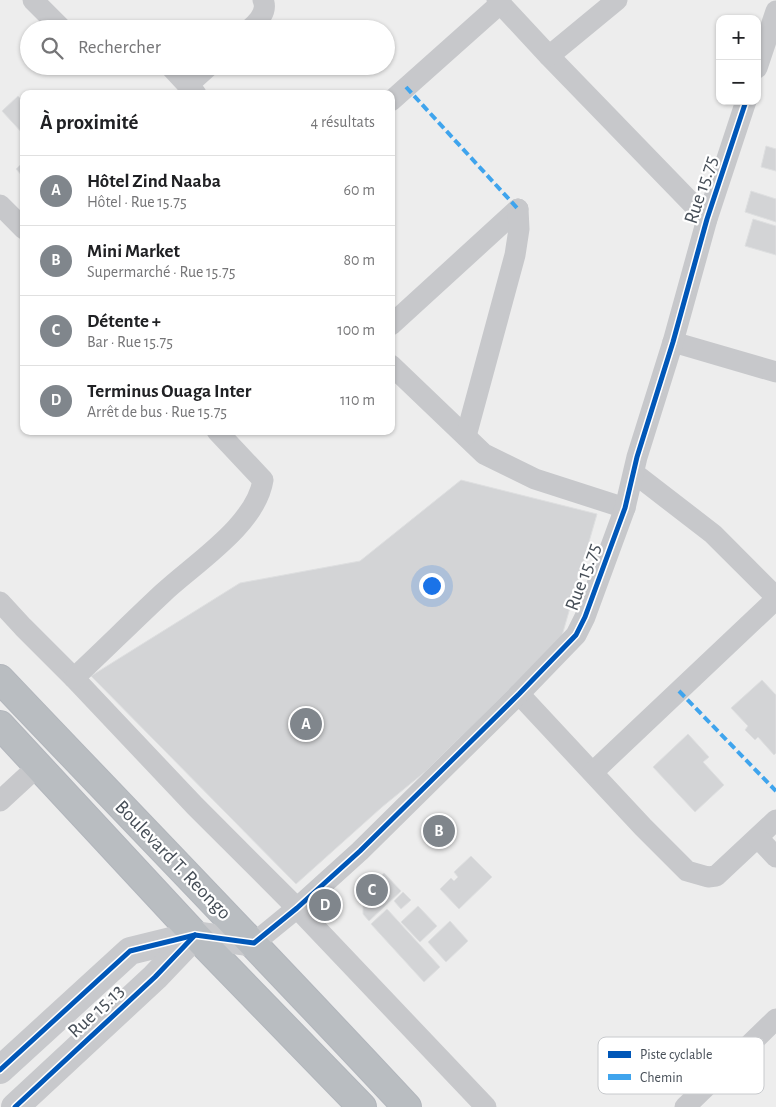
<!DOCTYPE html>
<html lang="fr">
<head>
<meta charset="utf-8">
<style>
	:root { --surface:#fff; --page:#f2f2f2; --text:#202124; --muted:#757577; --line:#e0e0e0; --accent:#80868c }
	body { margin:0; font-family:"Alegreya Sans",sans-serif; background:var(--page); color:var(--text) }
	.controls { position:absolute; right:15px; top:15px; display:grid; overflow:hidden; border-radius:10px; box-shadow:0 1px 4px #0004 }
	.controls button { width:45px; height:45px; display:grid; place-items:center; padding:0; border:0; border-bottom:1px solid var(--line); background:var(--surface); color:var(--text); font:25px sans-serif }
	.you { position:absolute; left:431px; top:585px; width:18px; height:18px; margin:-12px; border:4px solid #fff; border-radius:50%; background:#1a73e8; box-shadow:0 0 0 8px #1a73e833 }
	.badge { display:grid; place-items:center; width:32px; height:32px; border-radius:50%; background:var(--accent); color:#fff; font-size:16px; font-weight:700 }
	.pin { position:absolute; translate:-50% -50%; border:2px solid #fff; box-shadow:0 1px 5px #0006 }
	.list { margin:0; padding:0; list-style:none }
	h2 { display:flex; justify-content:space-between; align-items:center; height:65px; margin:0; padding:0 20px; font-size:21px }
	h2 small { font-size:16px; font-weight:400; color:var(--muted) }
	.list li { display:grid; grid-template-columns:32px 1fr auto; gap:15px; align-items:center; box-sizing:border-box; height:70px; padding:0 20px; border-top:1px solid var(--line) }
	.list b { display:block; font-size:19px; white-space:nowrap }
	.list p { margin:0; font-size:16px; white-space:nowrap; color:var(--muted) }
	.list em { font-size:16px; font-style:normal; color:var(--muted) }
	.icon { flex:none; width:28px; height:28px; fill:none; stroke:currentColor; stroke-width:2; stroke-linecap:round; stroke-linejoin:round }
	.map { position:relative; flex:none; width:776px; height:1107px; overflow:hidden }
	.search { position:absolute; background:var(--surface); box-shadow:0 1px 4px #0004; left:20px; top:20px; width:375px; height:55px; display:flex; align-items:center; gap:12px; box-sizing:border-box; padding:0 18px; border-radius:28px; color:var(--muted); font-size:19px }
	.panel { position:absolute; background:var(--surface); box-shadow:0 1px 4px #0004; left:20px; top:90px; width:375px; height:345px; border-radius:10px }
	.map>svg:first-child { display:block }
	.building { fill:#d3d4d6; stroke:#dedfe0 }
	.lines { fill:none; stroke-linecap:round; stroke-linejoin:round }
	.highway-casing { stroke:#b2b6bc; stroke-width:30 }
	.street { stroke:#c7c8cb; stroke-width:21 }
	.secondary { stroke:#c8c9cc; stroke-width:28 }
	.highway { stroke:#b9bdc1; stroke-width:28 }
	.quiet { stroke:#3fa4ed; stroke-width:4; stroke-dasharray:8 4; stroke-linecap:butt }
	.cycleway-casing { stroke:#fff; stroke-width:8 }
	.cycleway { stroke:#0057b8; stroke-width:5 }
	.labels { text-anchor:middle; dominant-baseline:central; stroke-width:4.5; stroke-linejoin:round; paint-order:stroke }
	.street-label { font-size:20px; fill:#464e57; stroke:#fff }
	.key { fill:#fff; stroke:#c8cacd; stroke-width:1 }
	.key-label { font-size:14px; fill:#464e57 }
</style>
</head>
<body>
<div class="map">
<svg width="776" height="1107" viewBox="0 0 776 1107">
	<rect width="100%" height="100%" fill="#ededed"/>
	<g class="building">
		<path d="M 18,96 L 24,102 L 24,135 L 2,111 Z"/>
		<path d="M 766,146 L 776,149 L 776,171 L 761,167 Z"/>
		<path d="M 24,161 L 24,178 L 16,169 Z"/>
		<path d="M 751,191 L 776,199 L 776,222 L 745,212 Z"/>
		<path d="M 753,219 L 776,226 L 776,255 L 745,246 Z"/>
		<path d="M 461,480 L 597,514 L 561,639 L 426,771 L 382,807 L 296,884 L 91,676 L 240,583 L 360,561 Z"/>
		<path d="M 762,680 L 776,695 L 776,753 L 774,755 L 758,737 L 755,740 L 745,730 L 748,726 L 731,708 Z"/>
		<path d="M 688,734 L 709,757 L 703,762 L 724,785 L 695,812 L 653,767 Z"/>
		<path d="M 441,819 L 455,833 L 440,848 L 426,833 Z"/>
		<path d="M 471,856 L 492,877 L 459,909 L 440,889 L 451,878 L 454,881 L 458,877 L 454,872 Z"/>
		<path d="M 384,873 L 401,891 L 369,921 L 363,914 L 363,892 Z"/>
		<path d="M 403,892 L 411,900 L 401,909 L 394,901 Z"/>
		<path d="M 418,906 L 437,926 L 420,942 L 401,922 Z"/>
		<path d="M 387,909 L 440,967 L 424,982 L 371,924 Z"/>
		<path d="M 450,921 L 468,941 L 446,962 L 428,942 Z"/>
	</g>
	<g class="lines">
		<g class="highway-casing">
			<g id="highway">
				<path d="M 0,679 C 136,822 273,963 407,1107"/>
				<path d="M 0,725 L 195,935 L 362,1107"/>
			</g>
		</g>
		<g class="street">
			<path d="M 33,0 L 62,29"/>
			<path d="M 497,0 L 549,56 L 707,219"/>
			<path d="M 250,29 C 258,22 268,11 263,0"/>
			<path d="M 549,56 L 617,0"/>
			<path d="M 170,66 L 196,94"/>
			<path d="M 757,68 L 776,11"/>
			<path d="M 189,84 L 209,66"/>
			<path d="M 391,101 L 501,3"/>
			<path d="M 0,205 L 24,229"/>
			<path d="M 391,325 L 518,209"/>
			<path d="M 673,342 L 776,372"/>
			<path d="M 391,365 L 484,454 L 535,479 L 625,508"/>
			<path d="M 466,436 L 515,255 L 519,229 L 518,209"/>
			<path d="M 634,473 L 713,534 L 776,597"/>
			<path d="M 0,602 L 23,627 L 74,678 L 195,806 L 297,908 L 486,1107"/>
			<path d="M 74,678 C 104,650 133,621 163,593 C 195,563 256,525 263,480 L 217,431"/>
			<path d="M 519,694 L 643,827 L 687,871 L 708,877 L 716,876 L 776,820"/>
			<path d="M 593,772 L 776,599"/>
			<path d="M 0,801 L 38,766"/>
			<path d="M 758,838 L 776,857"/>
			<path d="M 254,943 L 297,908 L 360,851 L 519,694 L 576,635 L 585,617 L 625,508 L 637,457 L 673,342 L 707,219 L 746,101"/>
			<path d="M 685,1107 L 776,1019"/>
		</g>
		<g class="secondary">
			<path d="M 0,1070 L 130,951 L 195,935 L 254,943"/>
			<path d="M 15,1107 L 155,977 L 195,935"/>
		</g>
		<use href="#highway" class="highway"/>
		<g class="quiet">
			<path d="M 406,87 L 518,209"/>
			<path d="M 679,691 L 776,791"/>
		</g>
		<g class="cycleway-casing">
			<g id="cycleway">
				<path d="M 0,1070 L 130,951 L 195,935 L 254,943 L 297,908 L 360,851 L 519,694 L 576,635 L 585,617 L 625,508 L 637,457 L 673,342 L 707,219 L 746,101"/>
				<path d="M 15,1107 L 155,977 L 195,935"/>
			</g>
		</g>
		<use href="#cycleway" class="cycleway"/>
	</g>
	<g class="labels">
		<g class="street-label">
			<text transform="translate(701 190) rotate(-72)">Rue 15.75</text>
			<text transform="translate(583 577) rotate(-70)">Rue 15.75</text>
			<text transform="translate(173 860) rotate(46)">Boulevard T. Reongo</text>
			<text transform="translate(96 1011) rotate(-43)">Rue 15.13</text>
		</g>
	</g>
	<rect x="598" y="1037" width="166" height="57" rx="8" class="key"/>
	<rect x="608" y="1051" width="23" height="7" fill="#0057b8"/>
	<rect x="608" y="1074" width="23" height="6" fill="#3fa4ed"/>
	<g class="key-label">
		<text x="640" y="1059">Piste cyclable</text>
		<text x="640" y="1082">Chemin</text>
	</g>
</svg>
<div class="controls">
<button>+</button>
<button>−</button>
</div>
<div class="you"></div>
<div class="pin badge" style="left:306px;top:724px">A</div>
<div class="pin badge" style="left:439px;top:831px">B</div>
<div class="pin badge" style="left:372px;top:890px">C</div>
<div class="pin badge" style="left:325px;top:905px">D</div>
<div class="search"><svg class="icon" aria-label="search" viewBox="0 0 24 24"><circle cx="10" cy="10" r="6"/><path d="M15 15l6 6"/></svg>Rechercher</div>
<section class="panel">
<h2>À proximité<small>4 résultats</small></h2>
<ul class="list">
<li><span class="badge">A</span><div><b>Hôtel Zind Naaba</b><p>Hôtel · Rue 15.75</p></div><em>60 m</em></li>
<li><span class="badge">B</span><div><b>Mini Market</b><p>Supermarché · Rue 15.75</p></div><em>80 m</em></li>
<li><span class="badge">C</span><div><b>Détente +</b><p>Bar · Rue 15.75</p></div><em>100 m</em></li>
<li><span class="badge">D</span><div><b>Terminus Ouaga Inter</b><p>Arrêt de bus · Rue 15.75</p></div><em>110 m</em></li>
</ul>
</section>
</div>
</body>
</html>
